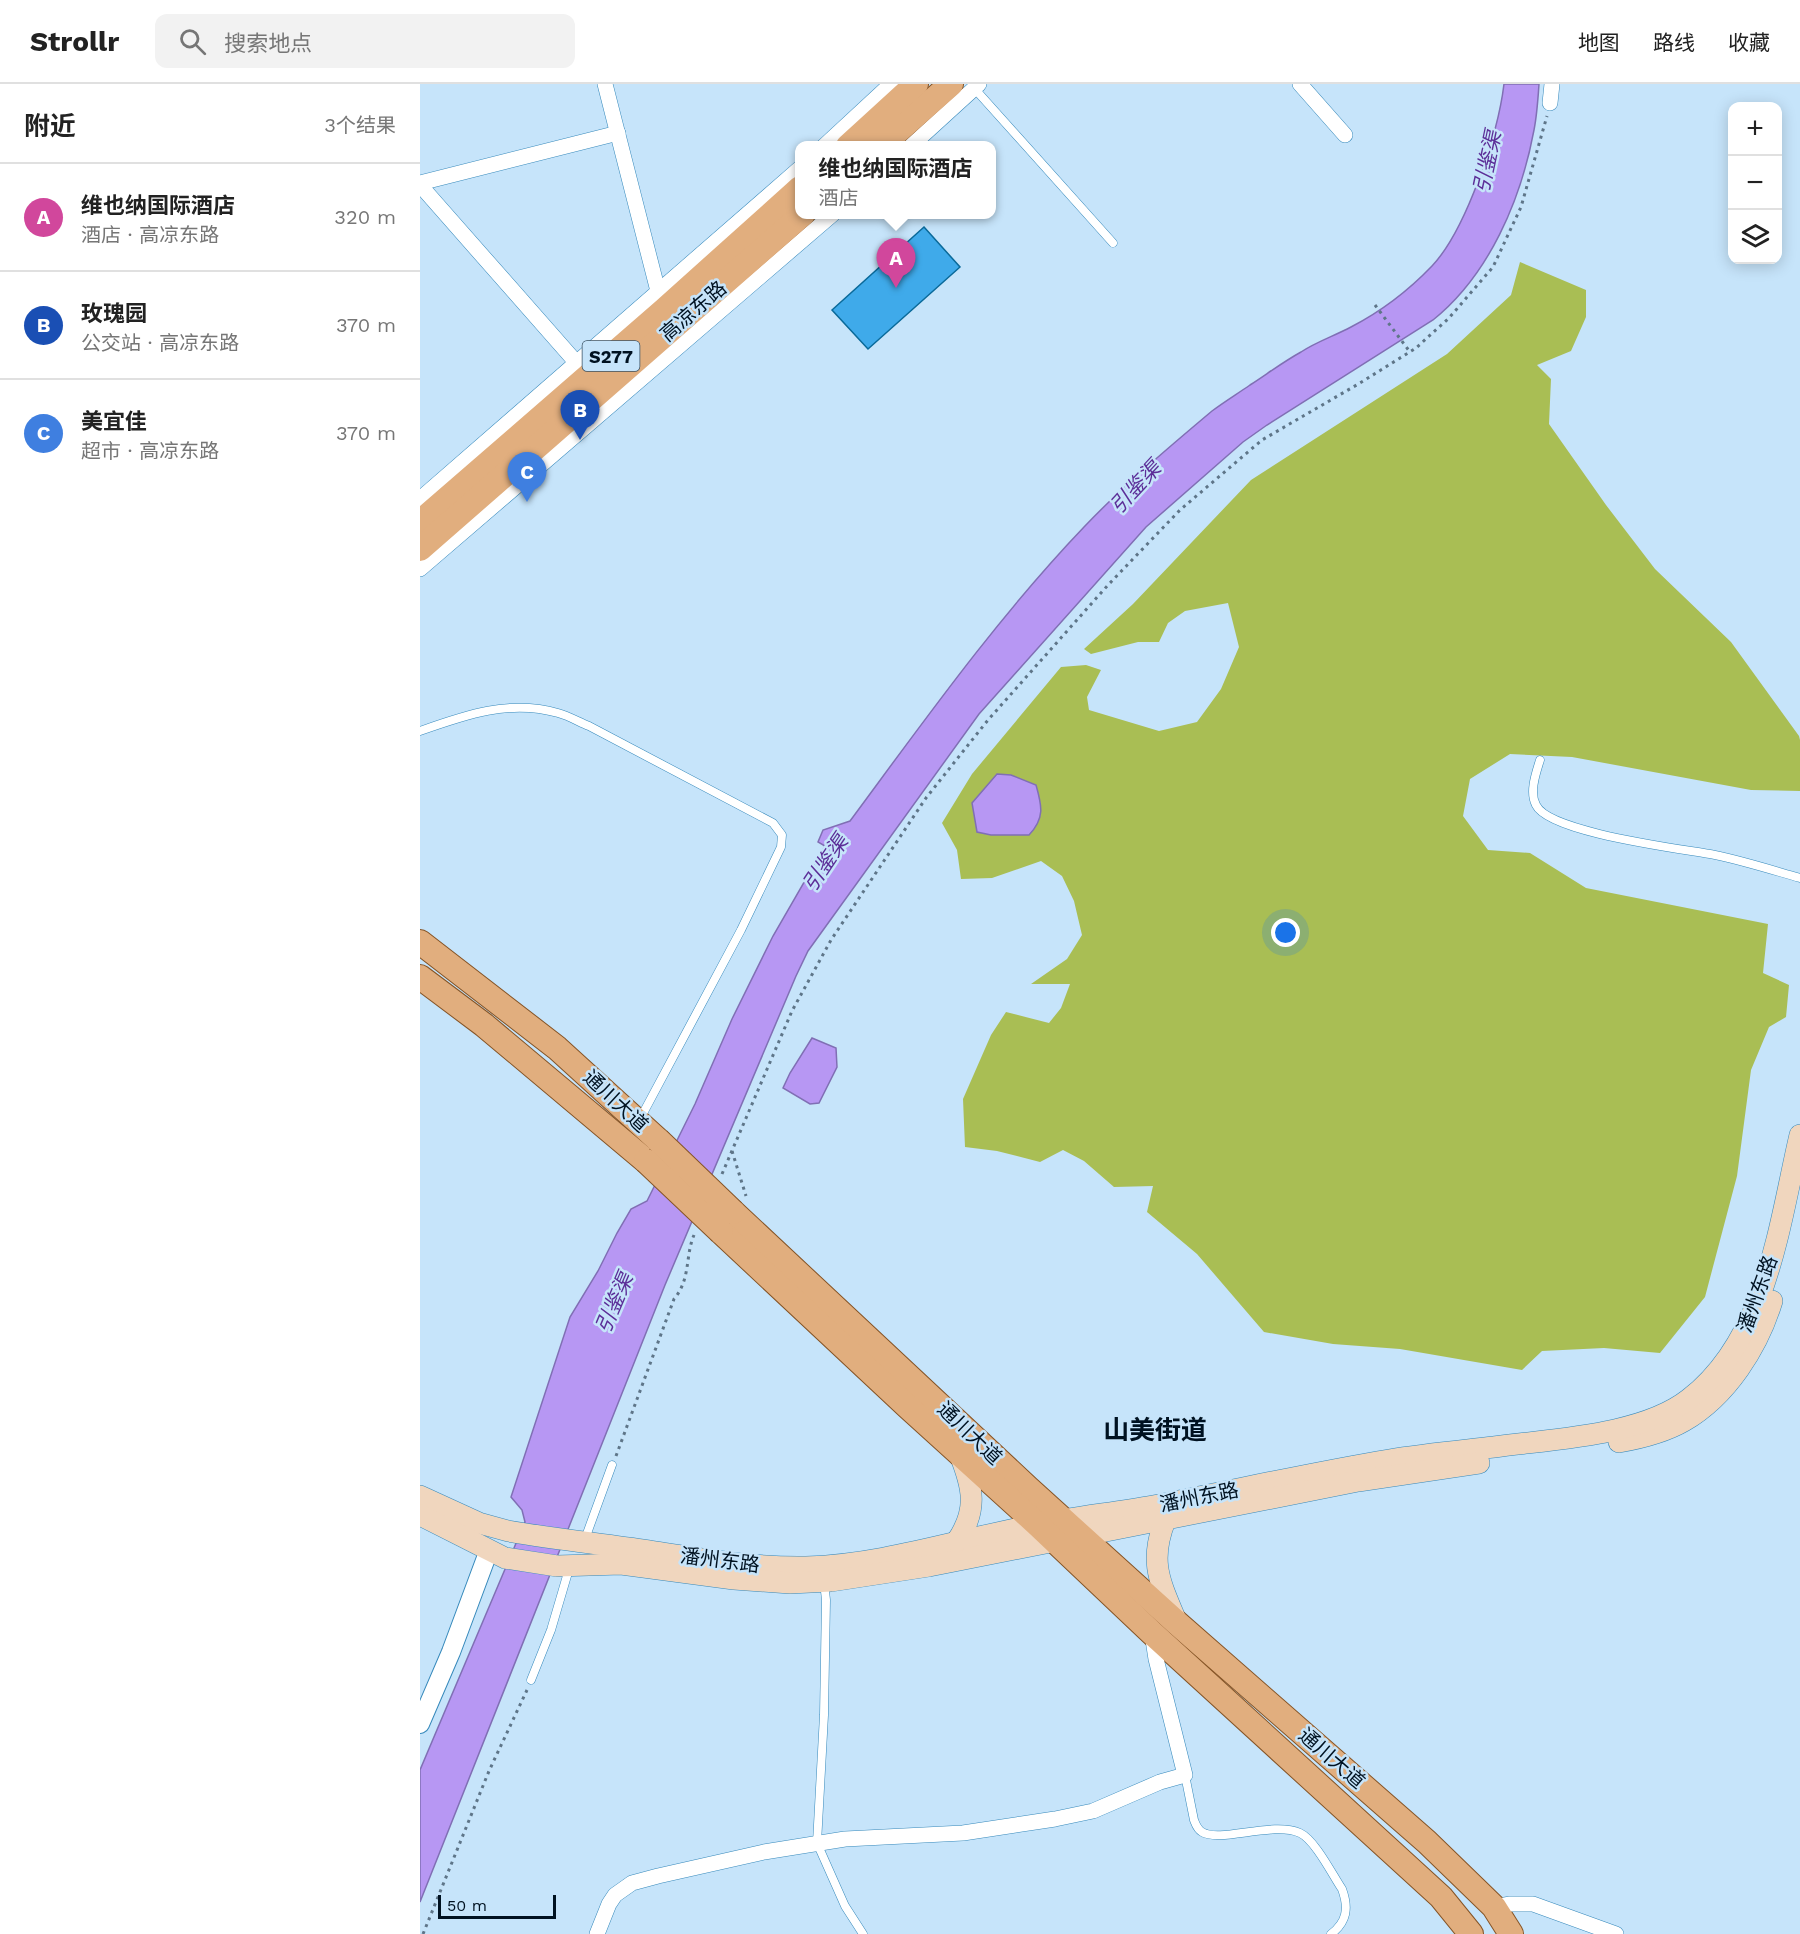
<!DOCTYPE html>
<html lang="zh">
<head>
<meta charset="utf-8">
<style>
	:root { --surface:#fff; --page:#f2f2f2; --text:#222; --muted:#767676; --line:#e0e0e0; --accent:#7c3aed }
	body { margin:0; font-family:"Work Sans","Noto Sans SC",sans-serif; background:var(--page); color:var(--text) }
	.controls { position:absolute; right:18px; top:18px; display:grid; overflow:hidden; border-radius:12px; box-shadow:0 3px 15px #0003 }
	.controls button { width:54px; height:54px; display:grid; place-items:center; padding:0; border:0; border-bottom:2px solid var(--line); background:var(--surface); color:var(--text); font:30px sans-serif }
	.scale { position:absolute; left:18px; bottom:15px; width:118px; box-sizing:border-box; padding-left:6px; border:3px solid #001221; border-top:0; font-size:16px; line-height:21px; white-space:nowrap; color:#001221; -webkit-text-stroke:4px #c6e4fa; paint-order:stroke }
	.you { position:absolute; left:866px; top:849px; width:21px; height:21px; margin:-15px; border:4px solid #fff; border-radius:50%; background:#1a73e8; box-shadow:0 0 0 9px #1a73e833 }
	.badge { display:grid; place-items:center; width:39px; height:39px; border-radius:50%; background:var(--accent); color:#fff; font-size:20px; font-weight:700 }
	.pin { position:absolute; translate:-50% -50px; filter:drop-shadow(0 2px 3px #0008) }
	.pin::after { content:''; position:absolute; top:32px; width:21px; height:18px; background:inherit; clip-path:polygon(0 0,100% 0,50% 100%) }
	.popup { position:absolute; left:375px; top:57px; width:201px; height:78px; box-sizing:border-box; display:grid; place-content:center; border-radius:12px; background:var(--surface); filter:drop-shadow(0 2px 4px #0005); font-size:20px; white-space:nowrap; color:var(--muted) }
	.popup b { font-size:22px; color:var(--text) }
	.popup::after { content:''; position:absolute; left:50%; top:100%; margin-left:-12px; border:12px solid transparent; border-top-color:var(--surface) }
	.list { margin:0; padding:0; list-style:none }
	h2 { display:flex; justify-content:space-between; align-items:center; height:78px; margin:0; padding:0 24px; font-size:26px }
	h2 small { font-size:20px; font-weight:400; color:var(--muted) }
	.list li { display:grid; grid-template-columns:39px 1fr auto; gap:18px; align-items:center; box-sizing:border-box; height:108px; padding:0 24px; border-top:2px solid var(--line) }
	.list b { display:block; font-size:22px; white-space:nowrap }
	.list p { margin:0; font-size:20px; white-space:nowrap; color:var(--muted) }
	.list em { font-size:20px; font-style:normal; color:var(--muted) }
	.icon { flex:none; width:33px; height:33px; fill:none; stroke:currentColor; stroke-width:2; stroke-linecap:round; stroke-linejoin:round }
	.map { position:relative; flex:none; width:1380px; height:1850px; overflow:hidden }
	header { display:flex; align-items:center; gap:36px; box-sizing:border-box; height:84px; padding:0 30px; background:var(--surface); border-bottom:2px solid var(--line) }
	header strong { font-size:28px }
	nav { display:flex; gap:33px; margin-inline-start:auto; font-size:21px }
	.search { width:420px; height:54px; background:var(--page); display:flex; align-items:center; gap:15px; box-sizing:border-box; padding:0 21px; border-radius:12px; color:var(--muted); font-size:22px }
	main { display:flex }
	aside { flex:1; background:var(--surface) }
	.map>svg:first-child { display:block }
	.forest { fill:#a9be54 }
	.water { fill:#b797f3; stroke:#806fb4; stroke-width:1.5 }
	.building { fill:#3faaea; stroke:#0a6a9a; stroke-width:1.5 }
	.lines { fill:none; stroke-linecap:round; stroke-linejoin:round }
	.service-casing { stroke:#3689bb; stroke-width:9 }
	.minor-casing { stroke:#3689bb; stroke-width:16 }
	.tertiary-casing { stroke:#3689bb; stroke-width:20 }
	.secondary-casing { stroke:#3689bb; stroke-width:22 }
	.primary-casing { stroke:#855426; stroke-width:26 }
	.path { stroke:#5e7588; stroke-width:3; stroke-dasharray:3 4.5; stroke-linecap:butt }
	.service { stroke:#fff; stroke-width:8 }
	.minor { stroke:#fff; stroke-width:15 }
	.tertiary { stroke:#fff; stroke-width:18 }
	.secondary { stroke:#f0d6be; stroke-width:21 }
	.primary { stroke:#e1ae7e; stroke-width:24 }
	.primary-bridge-casing { stroke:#855426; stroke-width:26; stroke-linecap:butt }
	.primary-bridge { stroke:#e1ae7e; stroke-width:24 }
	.labels { text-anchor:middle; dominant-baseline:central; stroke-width:5; stroke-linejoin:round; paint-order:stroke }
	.shield { fill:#c6e4fa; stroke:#3b5162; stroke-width:1.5 }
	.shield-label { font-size:18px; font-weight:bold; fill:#001221 }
	.street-label { font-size:20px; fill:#001221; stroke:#c6e4fa }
	.water-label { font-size:21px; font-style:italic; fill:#5c2e98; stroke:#c6e4fa }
	.district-label { font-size:26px; font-weight:bold; fill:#001221; stroke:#c6e4fa }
</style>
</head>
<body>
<header>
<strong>Strollr</strong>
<div class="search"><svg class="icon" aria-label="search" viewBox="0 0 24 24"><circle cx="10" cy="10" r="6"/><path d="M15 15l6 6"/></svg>搜索地点</div>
<nav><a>地图</a><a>路线</a><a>收藏</a></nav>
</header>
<main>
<aside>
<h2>附近<small>3个结果</small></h2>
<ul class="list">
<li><span class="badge" style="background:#d1479c">A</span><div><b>维也纳国际酒店</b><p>酒店 · 高凉东路</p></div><em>320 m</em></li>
<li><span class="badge" style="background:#1a4fb4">B</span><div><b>玫瑰园</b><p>公交站 · 高凉东路</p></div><em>370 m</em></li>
<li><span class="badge" style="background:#3f7fe0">C</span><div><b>美宜佳</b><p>超市 · 高凉东路</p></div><em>370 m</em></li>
</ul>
</aside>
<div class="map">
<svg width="1380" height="1850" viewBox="0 0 1380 1850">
	<rect width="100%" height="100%" fill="#c6e4fa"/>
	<path class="forest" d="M 1100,178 L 1166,206 L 1166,233 L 1151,267 L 1117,281 L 1131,295 L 1129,340 L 1186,421 L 1235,485 L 1311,558 L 1379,652 L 1380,656 L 1380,707 L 1331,706 L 1152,673 L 1090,670 L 1050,695 L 1043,732 L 1068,766 L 1110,769 L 1166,804 L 1348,840 L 1343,889 L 1369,901 L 1366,933 L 1349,943 L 1331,986 L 1317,1092 L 1285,1213 L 1240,1269 L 1184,1264 L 1122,1267 L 1102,1286 L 980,1265 L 913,1260 L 844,1248 L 777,1170 L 727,1128 L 733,1102 L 694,1103 L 664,1077 L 643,1066 L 620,1078 L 577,1067 L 545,1063 L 543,1015 L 571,951 L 586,928 L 629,939 L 641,924 L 650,900 L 611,900 L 647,875 L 662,851 L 654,817 L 642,792 L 621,777 L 572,794 L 541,795 L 537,766 L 522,739 L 552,690 L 641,583 L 666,581 L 681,586 L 667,613 L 669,626 L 739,647 L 777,638 L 801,605 L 819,563 L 808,519 L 765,527 L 748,539 L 739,558 L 718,558 L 671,570 L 664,565 L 713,520 L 831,396 L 1027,270 L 1091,211 Z"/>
	<g class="water">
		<path d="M 1084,0 L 1119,0 C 1118,15 1117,31 1114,46 C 1101,116 1069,191 1013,236 L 847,341 L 823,358 L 726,443 L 559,630 L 388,867 L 376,892 L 245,1201 L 0,1818 L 0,1686 L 105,1438 L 102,1426 L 91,1413 L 150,1233 L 178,1187 L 197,1149 L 211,1125 L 227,1117 L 275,1020 L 312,935 L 353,852 L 405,762 L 398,758 L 403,746 L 430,737 C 504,637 577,534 664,443 C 703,402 748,364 792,327 C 804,318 817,310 830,301 C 847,290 863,278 881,268 C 896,258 914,252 931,243 C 960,228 989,206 1012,182 C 1046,146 1078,50 1084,0 Z"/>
		<path d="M 577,690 L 591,691 L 616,701 C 622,722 625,734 609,751 L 571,751 L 557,748 L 552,719 Z"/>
		<path d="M 392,954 L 416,964 L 417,983 L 399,1019 L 390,1020 L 363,1004 L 370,989 Z"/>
	</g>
	<path class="building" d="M 504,143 L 540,183 L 448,265 L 412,226 Z"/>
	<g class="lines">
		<g class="service-casing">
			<g id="service">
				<path d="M 554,4 L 693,159"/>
				<path d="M 0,647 C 45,631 90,615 138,629 C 149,632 159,638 169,642 L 353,739 L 362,751 L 361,763 L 321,846 L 220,1035"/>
				<path d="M 1120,676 C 1116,689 1109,708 1116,721 C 1129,749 1264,765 1295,771 C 1324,777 1352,786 1380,794"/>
				<path d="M 165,1455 L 192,1381"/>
				<path d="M 404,1498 L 406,1516 L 404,1631 L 397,1759 L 425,1822 L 443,1850"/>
				<path d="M 111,1596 L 131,1546 L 149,1485"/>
				<path d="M 765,1691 L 774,1736 C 776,1741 777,1745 782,1748 C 800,1759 853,1737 880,1749 C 895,1756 912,1790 922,1805 C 929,1824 927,1838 911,1850"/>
			</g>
		</g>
		<g class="minor-casing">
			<g id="minor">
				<path d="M 185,0 L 240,215"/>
				<path d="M 880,0 L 925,51"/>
				<path d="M 1130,19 L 1132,0"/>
				<path d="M 404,62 L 471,0"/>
				<path d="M 491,62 L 559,0"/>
				<path d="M 0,99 L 198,49"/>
				<path d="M 0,101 L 162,285"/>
				<path d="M 0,415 L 380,84"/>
				<path d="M 0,485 L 413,130"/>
				<path d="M 1074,1823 L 1089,1820 L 1113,1820 L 1196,1850"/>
				<path d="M 177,1850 L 189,1820 L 195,1811 L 212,1799 L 238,1792 L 344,1768 L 425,1755 L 543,1749 L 635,1735 L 673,1727 L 740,1698 L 765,1691 L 736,1575 L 732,1549"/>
			</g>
		</g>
		<g class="tertiary-casing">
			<path id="tertiary" d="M 0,1640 L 31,1568 L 69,1466"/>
		</g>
		<g class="secondary-casing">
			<g id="secondary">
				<path d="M 1199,1358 C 1222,1354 1245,1348 1264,1337 C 1307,1312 1338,1263 1352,1217"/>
				<path d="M 0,1412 L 59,1439 L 88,1447 C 135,1455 182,1460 229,1467 C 281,1475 333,1484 386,1483 C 463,1481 539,1455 615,1441 C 654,1433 694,1429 733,1422 C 812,1407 890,1389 969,1376 C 1004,1370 1039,1367 1074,1363 C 1131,1355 1222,1352 1269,1315 C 1347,1255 1359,1141 1380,1051"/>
				<path d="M 0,1431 L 85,1474 L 137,1482 L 201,1480 L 314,1495 L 370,1499 L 411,1497 L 509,1482 L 938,1397 L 1059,1379"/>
				<path d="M 746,1434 C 728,1478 740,1498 757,1539"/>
				<path d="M 537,1457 C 558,1426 553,1404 540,1371"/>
			</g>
		</g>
		<g class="primary-casing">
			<g id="primary">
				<path d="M 428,62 L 496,0"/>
				<path d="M 461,62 L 531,0"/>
				<path d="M 0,438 L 244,226 L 380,104"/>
				<path d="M 0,465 L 383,130"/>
				<path d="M 0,858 L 137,964 L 238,1056"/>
				<path d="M 0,893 L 64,941 L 226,1077"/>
				<path d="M 313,1128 L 608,1404 L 757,1539 L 1007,1758 L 1074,1823 L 1091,1850"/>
				<path d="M 301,1148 L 488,1323 L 617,1440 L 732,1549 L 1021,1813 L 1051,1850"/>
			</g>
		</g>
		<g class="path">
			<path d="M 955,221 L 990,268"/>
			<path d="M 312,1067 L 326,1112"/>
			<path d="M 302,1090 L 372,927 L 411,856 L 506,714 L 568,636 L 688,501 L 760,426 L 842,356 L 940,299 L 996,264 L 1029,234 L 1073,183 L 1101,123 L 1127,32"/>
			<path d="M 196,1372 L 254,1215 C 271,1195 265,1172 274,1151"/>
			<path d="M 3,1850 L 69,1687 L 107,1606"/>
		</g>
		<use href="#service" class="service"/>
		<use href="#minor" class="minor"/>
		<use href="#tertiary" class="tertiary"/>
		<use href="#secondary" class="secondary"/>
		<use href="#primary" class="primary"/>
		<g class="primary-bridge-casing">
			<g id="primary-bridge">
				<path d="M 238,1056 L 313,1128"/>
				<path d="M 226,1077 L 301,1148"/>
			</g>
		</g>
		<use href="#primary-bridge" class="primary-bridge"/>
	</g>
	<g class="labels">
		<rect class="shield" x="162.5" y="257" width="57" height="30" rx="4.5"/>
		<g class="shield-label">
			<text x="191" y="272">S277</text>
		</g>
		<g class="street-label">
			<text transform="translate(273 227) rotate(-41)">高凉东路</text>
			<text transform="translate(196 1017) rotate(43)">通川大道</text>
			<text transform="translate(1337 1210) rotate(-70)">潘州东路</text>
			<text transform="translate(550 1349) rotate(44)">通川大道</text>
			<text transform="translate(779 1413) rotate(-11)">潘州东路</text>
			<text transform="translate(300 1476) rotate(7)">潘州东路</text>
			<text transform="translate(912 1674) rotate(41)">通川大道</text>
		</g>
		<g class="water-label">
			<text transform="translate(1067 78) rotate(-78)">引鉴渠</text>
			<text transform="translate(715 403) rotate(-47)">引鉴渠</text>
			<text transform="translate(405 779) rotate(-56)">引鉴渠</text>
			<text transform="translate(194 1219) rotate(-67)">引鉴渠</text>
		</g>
		<g class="district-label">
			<text x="735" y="1346">山美街道</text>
		</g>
	</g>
</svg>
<div class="controls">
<button>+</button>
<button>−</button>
<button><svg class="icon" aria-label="layers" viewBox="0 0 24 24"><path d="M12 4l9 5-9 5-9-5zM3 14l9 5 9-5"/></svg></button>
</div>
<div class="scale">50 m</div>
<div class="you"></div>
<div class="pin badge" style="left:476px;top:204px;background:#d1479c">A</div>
<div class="popup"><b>维也纳国际酒店</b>酒店</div>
<div class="pin badge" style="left:160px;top:356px;background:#1a4fb4">B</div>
<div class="pin badge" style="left:107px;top:418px;background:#3f7fe0">C</div>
</div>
</main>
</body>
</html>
